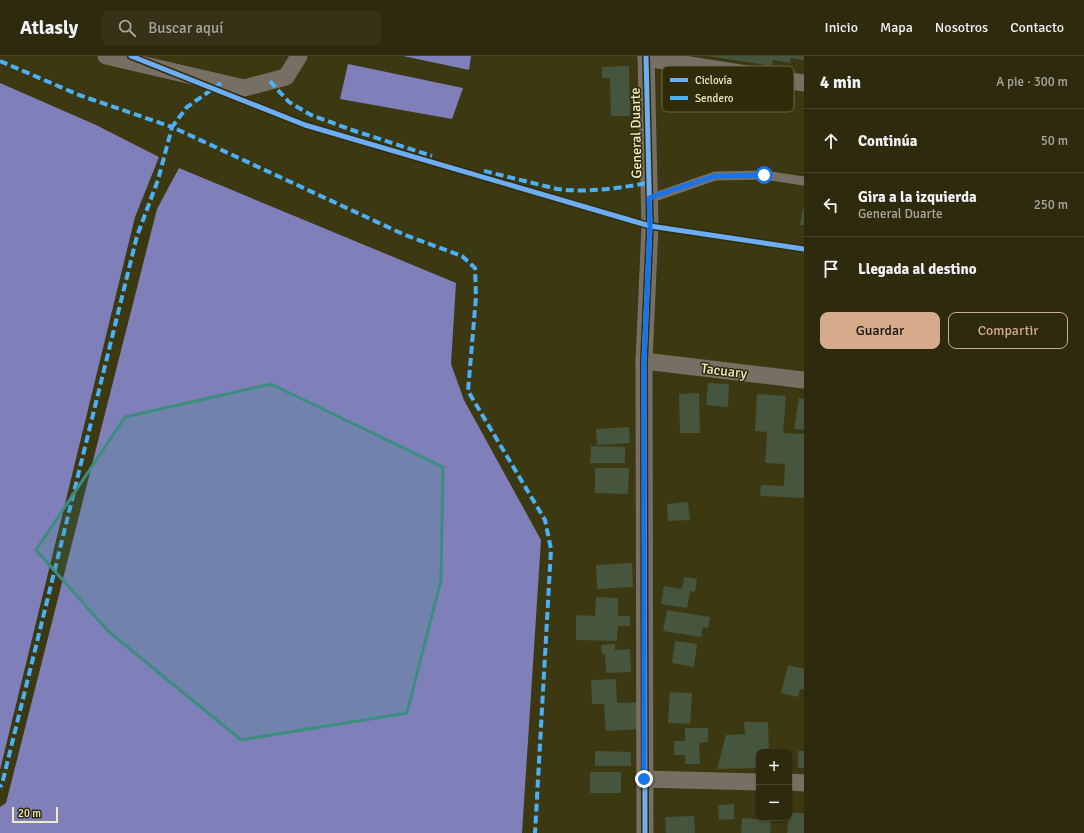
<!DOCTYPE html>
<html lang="es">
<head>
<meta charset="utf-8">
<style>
	:root { --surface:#2d2a0e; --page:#353217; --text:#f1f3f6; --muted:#a7a79e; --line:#48462e; --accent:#d6ab8b }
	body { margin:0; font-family:Signika,sans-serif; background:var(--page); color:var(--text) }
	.controls { position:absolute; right:12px; bottom:12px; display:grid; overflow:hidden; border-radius:8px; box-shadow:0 1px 3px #0004 }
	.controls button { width:36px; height:36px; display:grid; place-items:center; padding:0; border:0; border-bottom:1px solid var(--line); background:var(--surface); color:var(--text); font:20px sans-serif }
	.scale { position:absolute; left:12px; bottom:10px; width:46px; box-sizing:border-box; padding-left:4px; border:2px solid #efebc5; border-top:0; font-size:11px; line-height:14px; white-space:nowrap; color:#efebc5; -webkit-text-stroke:3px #302c0a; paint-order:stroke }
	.stop { position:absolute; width:12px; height:12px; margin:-9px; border:3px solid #1a73e8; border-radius:50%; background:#fff }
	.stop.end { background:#1a73e8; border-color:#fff; box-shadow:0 1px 4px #0008 }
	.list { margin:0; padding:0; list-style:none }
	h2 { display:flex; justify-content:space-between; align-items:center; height:52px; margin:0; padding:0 16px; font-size:17px }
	h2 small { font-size:13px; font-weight:400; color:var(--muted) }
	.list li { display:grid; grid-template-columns:26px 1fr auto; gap:12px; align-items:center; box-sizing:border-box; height:64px; padding:0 16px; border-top:1px solid var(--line) }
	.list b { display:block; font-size:15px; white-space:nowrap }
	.list p { margin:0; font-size:13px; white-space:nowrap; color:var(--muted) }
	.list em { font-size:13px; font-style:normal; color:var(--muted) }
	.actions { display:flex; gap:8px; padding:12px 16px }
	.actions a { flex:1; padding:9px 0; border:1px solid var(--accent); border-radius:8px; text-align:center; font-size:14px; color:var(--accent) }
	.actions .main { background:var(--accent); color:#111 }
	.icon { flex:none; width:22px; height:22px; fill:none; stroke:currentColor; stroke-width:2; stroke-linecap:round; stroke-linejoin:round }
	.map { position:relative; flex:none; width:804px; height:777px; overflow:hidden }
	header { display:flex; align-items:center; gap:24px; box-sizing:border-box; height:56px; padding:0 20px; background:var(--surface); border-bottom:1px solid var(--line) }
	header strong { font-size:19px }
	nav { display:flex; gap:22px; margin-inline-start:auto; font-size:14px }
	.search { width:280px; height:36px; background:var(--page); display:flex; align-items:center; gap:10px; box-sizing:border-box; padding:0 14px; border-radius:8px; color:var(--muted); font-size:15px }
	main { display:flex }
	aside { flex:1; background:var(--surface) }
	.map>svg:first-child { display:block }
	.water { fill:#7f80b9 }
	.building { fill:#46553d }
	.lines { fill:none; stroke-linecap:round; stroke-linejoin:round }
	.lane { stroke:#786f64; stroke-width:9 }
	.street { stroke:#786f64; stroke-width:17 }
	.quiet { stroke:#4cb0f7; stroke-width:4; stroke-dasharray:8 4; stroke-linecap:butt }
	.cycleway-casing { stroke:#302c0a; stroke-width:8 }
	.cycleway { stroke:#6dadf4; stroke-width:5 }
	.route { stroke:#1a73e8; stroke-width:5 }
	.marked { fill:#3c8d7f; fill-opacity:0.2; stroke:#3c8d7f; stroke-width:3; stroke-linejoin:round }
	.labels { text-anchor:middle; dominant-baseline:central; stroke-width:3; stroke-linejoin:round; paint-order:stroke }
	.street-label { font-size:14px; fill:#efebc5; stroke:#302c0a }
	.key { fill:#302c0a; stroke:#696542; stroke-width:1 }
	.key-label { font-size:11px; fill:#efebc5 }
</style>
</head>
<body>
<header>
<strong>Atlasly</strong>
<div class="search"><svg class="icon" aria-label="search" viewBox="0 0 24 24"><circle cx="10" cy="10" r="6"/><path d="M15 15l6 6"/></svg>Buscar aquí</div>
<nav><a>Inicio</a><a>Mapa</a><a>Nosotros</a><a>Contacto</a></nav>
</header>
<main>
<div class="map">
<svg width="804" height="777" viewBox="0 0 804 777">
	<rect width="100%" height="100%" fill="#3c3812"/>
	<g class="water">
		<path d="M 403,0 L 471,0 L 469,14 Z"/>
		<path d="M 348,8 L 463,32 L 452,63 L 340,43 Z"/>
		<path d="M 0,27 L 96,69 L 159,101 L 135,161 L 0,714 Z"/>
		<path d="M 179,112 L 456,227 L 451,308 L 464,344 L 541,484 L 522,777 L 0,777 L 0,751 L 6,747 L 157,153 Z"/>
	</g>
	<g class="building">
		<path d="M 708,0 L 804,0 L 804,4 L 791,2 L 790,7 L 773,4 L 772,10 Z"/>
		<path d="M 629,10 L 630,60 L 611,60 L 610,22 L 602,22 L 602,11 Z"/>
		<path d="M 803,152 L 804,152 L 804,169 L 800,169 Z"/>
		<path d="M 708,327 L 729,328 L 728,351 L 706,349 Z"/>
		<path d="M 699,337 L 700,377 L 680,377 L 679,338 Z"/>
		<path d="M 757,338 L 786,340 L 783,377 L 804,378 L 804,442 L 760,440 L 761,429 L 784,430 L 785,408 L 765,407 L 767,376 L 755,375 Z"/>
		<path d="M 799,342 L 804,343 L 804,374 L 794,373 Z"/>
		<path d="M 629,371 L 630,387 L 597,389 L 596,373 Z"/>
		<path d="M 591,390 L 625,391 L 625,407 L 590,407 Z"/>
		<path d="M 595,412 L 629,412 L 628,438 L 595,437 Z"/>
		<path d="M 688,446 L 690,464 L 668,465 L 667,448 Z"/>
		<path d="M 632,507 L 633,531 L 597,533 L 596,509 Z"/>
		<path d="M 684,521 L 697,523 L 695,536 L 690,535 L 687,552 L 661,548 L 664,530 L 682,533 Z"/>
		<path d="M 596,541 L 618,542 L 618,560 L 630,560 L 630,570 L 618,570 L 617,585 L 576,584 L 576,559 L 595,560 Z"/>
		<path d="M 667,554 L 710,561 L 708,572 L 703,571 L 701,581 L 663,575 Z"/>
		<path d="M 675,585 L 697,588 L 694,611 L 672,607 Z"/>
		<path d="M 615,588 L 615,594 L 630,593 L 631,616 L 606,617 L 605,598 L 602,598 L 601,589 Z"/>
		<path d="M 788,609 L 804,613 L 804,634 L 800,633 L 798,641 L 781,637 Z"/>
		<path d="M 616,623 L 617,647 L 642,646 L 644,673 L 606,675 L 604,648 L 592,648 L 591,624 Z"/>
		<path d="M 670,636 L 692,637 L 690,668 L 668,667 Z"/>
		<path d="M 744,666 L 768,666 L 769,696 L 759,696 L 759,712 L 717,713 L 726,679 L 745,678 Z"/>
		<path d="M 685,672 L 708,672 L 708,686 L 699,687 L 700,708 L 685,708 L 685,699 L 674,699 L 674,685 L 685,685 Z"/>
		<path d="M 595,695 L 631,696 L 631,710 L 595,710 Z"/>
		<rect x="798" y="695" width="6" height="17"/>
		<rect x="590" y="716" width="31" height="21"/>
		<path d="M 734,748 L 734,763 L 719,764 L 718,749 Z"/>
		<path d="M 789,757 L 804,757 L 804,777 L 787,777 Z"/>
		<path d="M 694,760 L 695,777 L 666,777 L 665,761 Z"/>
		<path d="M 742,762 L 771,764 L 770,777 L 741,777 Z"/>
	</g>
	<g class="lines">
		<path class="lane" d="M 649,143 L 715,120 L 764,119 L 804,125"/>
		<g class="street">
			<path d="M 106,0 L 244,32 L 286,21 L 299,0"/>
			<path d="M 646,2 L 804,27"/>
			<path d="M 644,305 L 804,324"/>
			<path d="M 644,723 L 759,726"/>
			<path d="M 789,726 L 804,727"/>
			<path d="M 645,777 L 644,305 L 650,170 L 646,0"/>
		</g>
		<g class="quiet">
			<path d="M 0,5 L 79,39 L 172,71 L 158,124 L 137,180 L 2,728 L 0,731"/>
			<path d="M 270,25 L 276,32 L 289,46 L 311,59 L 352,74 L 432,100"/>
			<path d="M 221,27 L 187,51 L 172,71 L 405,179 L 462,200 L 475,212 L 476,241 L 468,335 L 545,464 L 551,493 L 535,777"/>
			<path d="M 484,115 L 557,133 C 589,137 617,132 649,127"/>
		</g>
		<g class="cycleway-casing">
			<g id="cycleway">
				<path d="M 131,0 L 305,69 L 650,170 L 804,193"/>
				<path d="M 645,777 L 644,305 L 650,170 L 646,0"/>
			</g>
		</g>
		<use href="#cycleway" class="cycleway"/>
	</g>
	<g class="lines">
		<path class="route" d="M 644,723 L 644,305 L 650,170 L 649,142 L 715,120 L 764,119"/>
	</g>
	<path class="marked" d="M 271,328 L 443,411 L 441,524 L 407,657 L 241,684 L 109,576 L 36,494 L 125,361 Z"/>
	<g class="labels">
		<g class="street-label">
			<text transform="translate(636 77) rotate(-91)">General Duarte</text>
			<text transform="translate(724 315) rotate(7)">Tacuary</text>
		</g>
	</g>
	<rect x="662" y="10" width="132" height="46" rx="6" class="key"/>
	<rect x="670" y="22" width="18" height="4" fill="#6dadf4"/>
	<rect x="670" y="40" width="18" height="4" fill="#4cb0f7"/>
	<g class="key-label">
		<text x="695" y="28">Ciclovía</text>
		<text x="695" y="46">Sendero</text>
	</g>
</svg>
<div class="controls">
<button>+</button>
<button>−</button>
</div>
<div class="scale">20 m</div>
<div class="stop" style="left:764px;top:119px"></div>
<div class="stop end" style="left:644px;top:723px"></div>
</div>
<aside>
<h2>4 min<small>A pie · 300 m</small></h2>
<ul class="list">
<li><svg class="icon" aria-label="ahead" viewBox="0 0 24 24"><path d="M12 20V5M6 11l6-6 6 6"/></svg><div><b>Continúa</b></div><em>50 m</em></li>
<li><svg class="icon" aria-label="left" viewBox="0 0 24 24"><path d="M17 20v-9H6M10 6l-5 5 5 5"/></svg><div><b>Gira a la izquierda</b><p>General Duarte</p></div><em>250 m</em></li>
<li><svg class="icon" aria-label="arrive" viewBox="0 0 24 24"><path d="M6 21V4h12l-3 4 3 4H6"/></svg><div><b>Llegada al destino</b></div></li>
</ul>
<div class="actions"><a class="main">Guardar</a><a>Compartir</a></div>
</aside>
</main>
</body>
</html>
